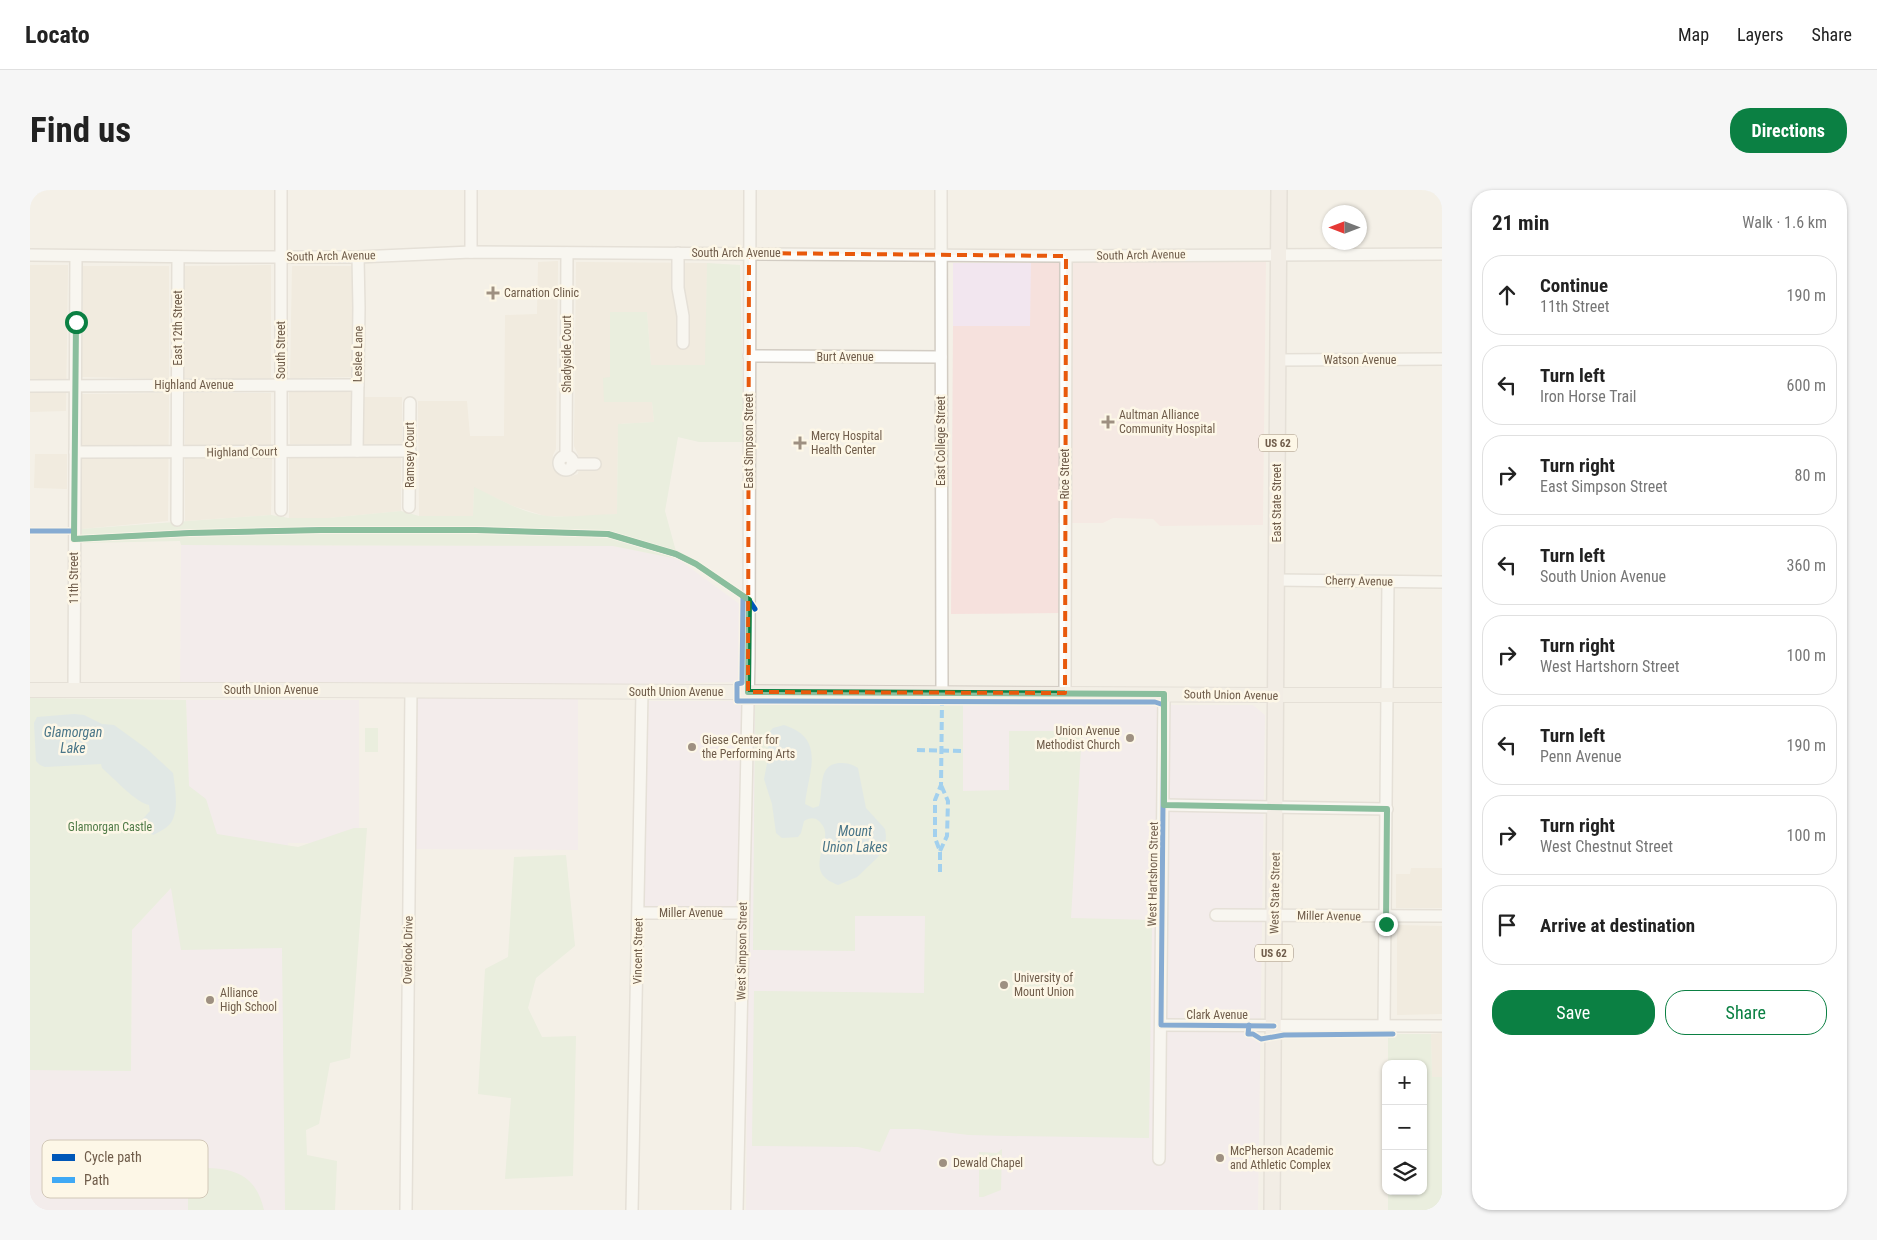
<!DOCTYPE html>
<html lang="en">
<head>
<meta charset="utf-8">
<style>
	:root { --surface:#fff; --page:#f6f6f6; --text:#222; --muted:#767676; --line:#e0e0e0; --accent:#0b8043 }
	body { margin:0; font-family:"Roboto Condensed",sans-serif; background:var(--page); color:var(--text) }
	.controls { position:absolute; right:15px; bottom:15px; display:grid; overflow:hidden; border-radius:10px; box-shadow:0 1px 4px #0004 }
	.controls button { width:45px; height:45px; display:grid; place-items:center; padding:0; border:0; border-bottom:1px solid var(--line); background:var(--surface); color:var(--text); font:25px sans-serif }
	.compass { position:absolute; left:1292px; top:15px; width:45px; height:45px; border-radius:50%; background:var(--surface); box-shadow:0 1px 4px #0004; rotate:270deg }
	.stop { position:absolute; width:15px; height:15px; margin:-11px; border:4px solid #0b8043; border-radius:50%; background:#fff }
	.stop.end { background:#0b8043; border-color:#fff; box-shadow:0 1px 5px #0008 }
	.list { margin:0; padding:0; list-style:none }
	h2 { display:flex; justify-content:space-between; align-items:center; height:65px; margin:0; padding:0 20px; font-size:21px }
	h2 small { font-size:16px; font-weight:400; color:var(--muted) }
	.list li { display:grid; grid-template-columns:32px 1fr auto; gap:15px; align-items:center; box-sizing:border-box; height:80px; margin:0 10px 10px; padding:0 10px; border:1px solid var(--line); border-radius:20px }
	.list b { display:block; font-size:19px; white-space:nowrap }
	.list p { margin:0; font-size:16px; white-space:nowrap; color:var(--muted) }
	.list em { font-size:16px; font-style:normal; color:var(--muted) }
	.actions { display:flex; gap:10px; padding:15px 20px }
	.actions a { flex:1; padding:11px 0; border:1px solid var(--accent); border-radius:20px; text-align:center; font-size:18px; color:var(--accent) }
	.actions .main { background:var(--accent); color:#fff }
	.icon { flex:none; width:28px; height:28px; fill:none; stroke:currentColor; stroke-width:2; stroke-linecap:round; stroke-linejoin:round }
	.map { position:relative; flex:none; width:1412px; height:1020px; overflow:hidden; border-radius:20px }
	header { display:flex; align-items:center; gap:30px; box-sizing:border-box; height:70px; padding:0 25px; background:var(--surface); border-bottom:1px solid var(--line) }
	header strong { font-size:24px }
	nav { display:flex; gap:28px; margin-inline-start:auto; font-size:18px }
	.intro { display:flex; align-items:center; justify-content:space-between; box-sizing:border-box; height:120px; padding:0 30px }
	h1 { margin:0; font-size:35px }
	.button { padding:12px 22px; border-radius:20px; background:var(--accent); color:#fff; font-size:18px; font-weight:700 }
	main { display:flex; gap:30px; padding:0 30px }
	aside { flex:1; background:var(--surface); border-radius:20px; box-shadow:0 1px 4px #0004 }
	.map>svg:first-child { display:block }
	.residential { fill:#ede4d4 }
	.education { fill:#f2e6ef }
	.medical { fill:#f6e1dd }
	.green { fill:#ddead2 }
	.water { fill:#cadee3 }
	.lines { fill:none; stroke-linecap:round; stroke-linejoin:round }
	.minor-casing { stroke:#d2ccc3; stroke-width:14 }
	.major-casing { stroke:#d3ccc4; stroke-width:16 }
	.highway-casing { stroke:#d3ccc4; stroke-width:18 }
	.minor { stroke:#fdfdfb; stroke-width:11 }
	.major { stroke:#f1ede4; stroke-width:14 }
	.highway { stroke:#efe8e3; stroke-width:15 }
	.quiet { stroke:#3fa9f5; stroke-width:4; stroke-dasharray:8 4; stroke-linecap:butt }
	.cycleway-casing { stroke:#fdf7e7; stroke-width:8 }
	.cycleway { stroke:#0057b8; stroke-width:5 }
	.route { stroke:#0b8043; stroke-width:6 }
	.marked { fill:none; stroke:#e8590c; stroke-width:4; stroke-dasharray:10 6; stroke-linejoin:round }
	.poi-dot { fill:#9e9081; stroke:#fdf7e7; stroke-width:2 }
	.labels { text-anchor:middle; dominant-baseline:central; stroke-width:5; stroke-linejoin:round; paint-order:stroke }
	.shield { fill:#fdf7e7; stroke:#9a8a79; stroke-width:1 }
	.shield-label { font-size:11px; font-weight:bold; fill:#6f5c4a }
	.street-label { font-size:12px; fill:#6f5c4a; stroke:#fdf7e7 }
	.poi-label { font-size:12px; fill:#6f5c4a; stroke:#fdf7e7; text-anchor:start }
	.park-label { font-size:12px; fill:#4f7a46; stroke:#fdf7e7 }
	.water-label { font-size:14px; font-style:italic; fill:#497588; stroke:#fdf7e7 }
	.key { fill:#fdf7e7; stroke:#d2c8b8; stroke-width:1 }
	.key-label { font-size:14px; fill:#6f5c4a }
</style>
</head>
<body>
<header>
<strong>Locato</strong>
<nav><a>Map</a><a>Layers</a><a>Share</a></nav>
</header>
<div class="intro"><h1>Find us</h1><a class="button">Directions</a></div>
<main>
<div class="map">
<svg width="1412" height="1020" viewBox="0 0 1412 1020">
	<rect width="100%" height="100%" fill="#f4f0e7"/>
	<g class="residential">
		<path d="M 528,71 L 526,259 L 523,265 L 522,277 L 529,285 L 539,287 L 548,284 L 549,278 L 549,267 L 544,256 L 546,72 L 677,73 L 676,175 L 621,175 L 617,122 L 580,123 L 580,187 L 622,212 L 624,232 L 588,234 L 587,324 L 546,327 L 515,326 L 483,316 L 444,298 L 443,326 L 389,326 L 388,211 L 437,211 L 440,246 L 474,246 L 475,125 L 507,124 L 508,72 Z"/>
		<path d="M 0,75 L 38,75 L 36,221 L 0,222 Z"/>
		<path d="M 241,75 L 241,188 L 201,189 L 154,188 L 155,76 Z"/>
		<path d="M 53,76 L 139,76 L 139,189 L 52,187 Z"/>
		<path d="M 262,76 L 322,76 L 325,80 L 324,187 L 260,188 Z"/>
		<path d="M 259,202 L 324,202 L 332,207 L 372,207 L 372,254 L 260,254 Z"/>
		<path d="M 139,203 L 138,331 L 51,339 L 52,204 Z"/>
		<path d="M 155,203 L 241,203 L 241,256 L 155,255 Z"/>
		<path d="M 5,264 L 37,264 L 37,299 L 4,298 Z"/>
		<path d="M 155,265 L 242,266 L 241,325 L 155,331 Z"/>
		<path d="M 259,267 L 371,267 L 371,321 L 298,328 L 259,328 Z"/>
		<path d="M 1381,678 L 1412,678 L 1412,718 L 1366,718 L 1366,684 L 1380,684 Z"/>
		<path d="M 1367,735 L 1412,736 L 1412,824 L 1367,825 Z"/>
		<path d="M 1412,843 L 1412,887 L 1402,887 L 1401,844 Z"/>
	</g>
	<g class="education">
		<rect x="923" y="73" width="78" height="63"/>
		<path d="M 151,355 L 583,356 L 648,369 L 711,415 L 709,492 L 334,501 L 150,500 Z"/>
		<path d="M 381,501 L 548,501 L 548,660 L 379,659 Z"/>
		<path d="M 156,510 L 329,510 L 329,653 L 258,653 L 257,1020 L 0,1020 L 0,880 L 101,881 L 102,740 L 161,676 Z"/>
		<path d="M 619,511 L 1127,511 L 1143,515 L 1223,515 L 1235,525 L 1228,1020 L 716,1020 L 718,721 L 613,720 Z"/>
	</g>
	<path class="medical" d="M 1040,72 L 1236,72 L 1233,335 L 1130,336 L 1123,329 L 1083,328 L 1073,333 L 1028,333 L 1029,423 L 921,424 L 923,136 L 1000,136 L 1001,73 Z"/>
	<g class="green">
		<path d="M 677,73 L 710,75 L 714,252 L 669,252 L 648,247 L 635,321 L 648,369 L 583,356 L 151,355 L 150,351 L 53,353 L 51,339 L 241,325 L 259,328 L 298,328 L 371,321 L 389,326 L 443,326 L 444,297 C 467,308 492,323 517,326 C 541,328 564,324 587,324 L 588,234 L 624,232 L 622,212 L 574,212 L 573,188 L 580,187 L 580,122 L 617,122 L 621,175 L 675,175 Z"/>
		<path d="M 0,508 L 156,510 L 159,596 L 176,609 L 187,644 L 268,657 L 324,638 L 337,638 L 320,868 L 300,873 L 289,934 L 276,940 L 277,965 L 307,971 L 305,1020 L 255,1020 L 252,758 L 151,760 L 141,698 L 102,740 L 101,881 L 0,880 Z"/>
		<path d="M 725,512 L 933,514 L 933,601 L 979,600 L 979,541 L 1052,541 L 1041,728 L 1122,730 L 1119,948 L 979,946 L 939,945 L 888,939 L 860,939 L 850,962 L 828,957 L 722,956 L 724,801 L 894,803 L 895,726 L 825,726 L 825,761 L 723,760 Z"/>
		<rect x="335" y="538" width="13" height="24"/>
		<path d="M 536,665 L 545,756 L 506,788 L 498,818 L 512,847 L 546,846 L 543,986 L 475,989 L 481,908 L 448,904 L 455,779 L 478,767 L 484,667 Z"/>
		<path d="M 1358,844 L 1401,844 L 1402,887 L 1412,887 L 1412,1020 L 1358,1020 L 1358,1001 L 1393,1001 L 1393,874 L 1358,874 Z"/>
		<path d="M 972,959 L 971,1000 L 953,1007 L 949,1007 L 949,962 L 967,963 Z"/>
		<path d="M 173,978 C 206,978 226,986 234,1020 L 158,1020 L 158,979 Z"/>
	</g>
	<g class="water">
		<path d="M 44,524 L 54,525 L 72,534 L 84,535 L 117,559 L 143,583 C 145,597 149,618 142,631 C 138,638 129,642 123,645 L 113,638 L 110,632 L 120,621 L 119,615 C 105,612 85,589 72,578 L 71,574 L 15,577 L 10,575 L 6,571 L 4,533 L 7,527 Z"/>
		<path d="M 754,535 C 797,549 778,582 775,614 L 783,618 L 789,616 C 794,599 787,575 809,573 C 817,573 822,574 828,578 L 836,618 L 855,639 L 856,646 L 855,658 L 847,668 L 827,687 L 808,695 C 801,692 796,690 792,684 C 782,666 806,647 789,631 C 784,627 779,628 774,631 L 771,643 L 768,647 L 752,648 L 746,643 L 742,614 L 734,589 L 738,569 L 738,544 L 743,538 Z"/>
	</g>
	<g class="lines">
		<g class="minor-casing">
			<g id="minor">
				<path d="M 251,0 L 251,320"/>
				<path d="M 911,0 L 912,502"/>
				<path d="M 441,62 L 441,0"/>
				<path d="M 648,63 L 648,98 L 653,126 L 653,153"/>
				<path d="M 0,65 L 185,67 L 328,67 L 441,62 L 1034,66 L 1412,64"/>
				<path d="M 719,166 L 911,167"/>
				<path d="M 1248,170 L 1412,169"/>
				<path d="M 0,196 L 328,195"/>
				<path d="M 327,261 L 329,118 L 328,67"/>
				<path d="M 45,262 L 380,261"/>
				<path d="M 536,266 L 537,63"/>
				<circle cx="536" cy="273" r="7"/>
				<path d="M 542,274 L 565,274"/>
				<path d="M 379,317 L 380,213"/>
				<path d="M 147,330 L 148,67"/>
				<path d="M 1247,390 L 1412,392"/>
				<path d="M 44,501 L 46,66"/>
				<path d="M 1035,503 L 1036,66"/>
				<path d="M 1134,615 L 1357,619"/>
				<path d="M 609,723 L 713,723"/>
				<path d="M 1186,725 L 1412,726"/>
				<path d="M 1131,835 L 1412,836"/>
				<path d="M 1354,836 L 1358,392"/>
				<path d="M 1129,969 L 1134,504"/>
				<path d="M 376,1020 L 381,501"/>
				<path d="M 602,1020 L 612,502"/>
				<path d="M 707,1020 L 719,468 L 720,0"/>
			</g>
		</g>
		<g class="major-casing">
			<path id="major" d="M 0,500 L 288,500 L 1247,505 L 1412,505"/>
		</g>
		<g class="highway-casing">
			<path id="highway" d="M 1242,1020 L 1249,0"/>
		</g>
		<use href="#minor" class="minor"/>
		<use href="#major" class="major"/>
		<use href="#highway" class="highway"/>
		<g class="quiet">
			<path d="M 887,560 L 933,561"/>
			<path d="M 910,661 L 917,646 L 918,611 L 911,595"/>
			<path d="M 910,682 L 910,661 L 905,648 L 905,610 L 911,595 L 912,512"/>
		</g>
		<g class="cycleway-casing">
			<g id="cycleway">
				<path d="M 0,341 L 44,341 L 44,349 L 160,343 L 291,340 L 447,340 L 578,344 L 645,364 L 666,374 L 719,410 L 725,419"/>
				<path d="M 713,406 L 712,493 L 707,494 L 707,511 L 1125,512 L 1134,515"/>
				<path d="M 1134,504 L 1131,835 L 1244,836"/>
				<path d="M 1219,835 L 1218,844 L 1223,844 L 1231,849 L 1254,845 L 1363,844"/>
			</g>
		</g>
		<use href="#cycleway" class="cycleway"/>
	</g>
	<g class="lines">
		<path class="route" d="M 46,132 L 44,349 L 160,343 L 291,340 L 446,340 L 578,344 L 646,364 L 666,374 L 719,410 L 718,502 L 1134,504 L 1134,615 L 1357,619 L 1356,734"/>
	</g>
	<path d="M0 0H1412V1020H0ZM 719,63 L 1036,66 L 1035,503 L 718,502 Z" fill="#f4f0e7" fill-opacity=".55" fill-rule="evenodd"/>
	<path class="marked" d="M 719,63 L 1036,66 L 1035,503 L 718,502 Z"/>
	<g class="poi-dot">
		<path d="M460.5 95.5h5v5h5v5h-5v5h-5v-5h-5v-5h5z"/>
		<path d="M1075.5 224.5h5v5h5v5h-5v5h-5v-5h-5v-5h5z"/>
		<path d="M767.5 245.5h5v5h5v5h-5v5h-5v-5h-5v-5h5z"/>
		<circle cx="1100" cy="548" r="5"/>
		<circle cx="662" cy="557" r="5"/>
		<circle cx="974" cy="795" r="5"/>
		<circle cx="180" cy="810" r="5"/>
		<circle cx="1190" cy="968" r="5"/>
		<circle cx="913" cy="973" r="5"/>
	</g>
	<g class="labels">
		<g class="shield">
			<rect x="1229" y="244.5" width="38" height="17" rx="4"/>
			<rect x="1225" y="754.5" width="38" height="17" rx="4"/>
		</g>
		<g class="shield-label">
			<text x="1248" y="253">US 62</text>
			<text x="1244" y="763">US 62</text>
		</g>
		<g class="street-label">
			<text x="706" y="63">South Arch Avenue</text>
			<text transform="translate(1111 65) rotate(-1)">South Arch Avenue</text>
			<text transform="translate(301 66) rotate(-1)">South Arch Avenue</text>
			<text transform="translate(148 138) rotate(-90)">East 12th Street</text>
			<text transform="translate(251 160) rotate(-90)">South Street</text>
			<text transform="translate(328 164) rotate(-89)">Leslee Lane</text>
			<text transform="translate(537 164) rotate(-90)">Shadyside Court</text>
			<text x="815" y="167">Burt Avenue</text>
			<text x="1330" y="170">Watson Avenue</text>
			<text x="164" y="195">Highland Avenue</text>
			<text transform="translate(719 251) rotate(-90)">East Simpson Street</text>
			<text transform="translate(911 251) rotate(-90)">East College Street</text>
			<text transform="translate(212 262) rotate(-1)">Highland Court</text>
			<text transform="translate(380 265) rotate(-90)">Ramsey Court</text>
			<text transform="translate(1035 284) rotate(-90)">Rice Street</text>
			<text transform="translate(1247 313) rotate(-90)">East State Street</text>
			<text transform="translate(44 388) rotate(-90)">11th Street</text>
			<text transform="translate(1329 391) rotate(1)">Cherry Avenue</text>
			<text x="241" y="500">South Union Avenue</text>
			<text x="646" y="502">South Union Avenue</text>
			<text transform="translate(1201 505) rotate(1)">South Union Avenue</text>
			<text transform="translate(1123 684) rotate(-89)">West Hartshorn Street</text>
			<text transform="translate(1245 703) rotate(-89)">West State Street</text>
			<text x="661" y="723">Miller Avenue</text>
			<text transform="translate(1299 726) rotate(1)">Miller Avenue</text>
			<text transform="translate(378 760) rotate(-89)">Overlook Drive</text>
			<text transform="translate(608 761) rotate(-89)">Vincent Street</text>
			<text transform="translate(712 761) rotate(-89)">West Simpson Street</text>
			<text x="1187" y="825">Clark Avenue</text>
		</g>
		<g class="poi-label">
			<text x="474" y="103">Carnation Clinic</text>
			<text x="1089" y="225">Aultman Alliance<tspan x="1089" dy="14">Community Hospital</tspan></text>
			<text x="781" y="246">Mercy Hospital<tspan x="781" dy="14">Health Center</tspan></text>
			<text x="1090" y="541" text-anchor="end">Union Avenue<tspan x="1090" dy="14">Methodist Church</tspan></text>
			<text x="672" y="550">Giese Center for<tspan x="672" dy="14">the Performing Arts</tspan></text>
			<text x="984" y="788">University of<tspan x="984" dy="14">Mount Union</tspan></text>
			<text x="190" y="803">Alliance<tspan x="190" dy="14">High School</tspan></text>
			<text x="1200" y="961">McPherson Academic<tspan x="1200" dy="14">and Athletic Complex</tspan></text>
			<text x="923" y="973">Dewald Chapel</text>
		</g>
		<g class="park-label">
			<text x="80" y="637">Glamorgan Castle</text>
		</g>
		<g class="water-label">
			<text x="43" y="542">Glamorgan<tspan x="43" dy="16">Lake</tspan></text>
			<text x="825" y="641">Mount<tspan x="825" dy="16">Union Lakes</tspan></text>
		</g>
	</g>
	<rect x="12" y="950" width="166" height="58" rx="8" class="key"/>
	<rect x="22" y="964" width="23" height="7" fill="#0057b8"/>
	<rect x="22" y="987" width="23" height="6" fill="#3fa9f5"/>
	<g class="key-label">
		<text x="54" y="972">Cycle path</text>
		<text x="54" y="995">Path</text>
	</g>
</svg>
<div class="controls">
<button>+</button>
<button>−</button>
<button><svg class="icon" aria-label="layers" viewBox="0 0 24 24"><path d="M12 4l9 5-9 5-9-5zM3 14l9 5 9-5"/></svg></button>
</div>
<svg class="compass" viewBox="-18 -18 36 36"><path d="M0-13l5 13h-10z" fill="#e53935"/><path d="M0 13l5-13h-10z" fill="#767676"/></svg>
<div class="stop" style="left:46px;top:132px"></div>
<div class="stop end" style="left:1356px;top:734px"></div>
</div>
<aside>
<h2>21 min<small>Walk · 1.6 km</small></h2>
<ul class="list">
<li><svg class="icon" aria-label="ahead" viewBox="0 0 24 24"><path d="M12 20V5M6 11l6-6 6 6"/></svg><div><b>Continue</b><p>11th Street</p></div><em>190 m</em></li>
<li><svg class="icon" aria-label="left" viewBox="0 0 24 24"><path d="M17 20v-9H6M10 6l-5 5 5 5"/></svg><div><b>Turn left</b><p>Iron Horse Trail</p></div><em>600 m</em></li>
<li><svg class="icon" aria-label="right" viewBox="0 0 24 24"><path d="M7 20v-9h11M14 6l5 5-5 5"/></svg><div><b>Turn right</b><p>East Simpson Street</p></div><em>80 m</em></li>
<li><svg class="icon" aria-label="left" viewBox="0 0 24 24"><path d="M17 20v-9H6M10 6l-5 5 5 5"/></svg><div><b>Turn left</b><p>South Union Avenue</p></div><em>360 m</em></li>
<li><svg class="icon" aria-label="right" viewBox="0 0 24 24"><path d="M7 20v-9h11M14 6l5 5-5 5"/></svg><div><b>Turn right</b><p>West Hartshorn Street</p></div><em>100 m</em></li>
<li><svg class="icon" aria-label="left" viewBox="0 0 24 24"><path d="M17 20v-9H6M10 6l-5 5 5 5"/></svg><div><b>Turn left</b><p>Penn Avenue</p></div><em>190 m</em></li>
<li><svg class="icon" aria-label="right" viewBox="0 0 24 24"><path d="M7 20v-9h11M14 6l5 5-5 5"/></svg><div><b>Turn right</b><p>West Chestnut Street</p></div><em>100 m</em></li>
<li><svg class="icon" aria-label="arrive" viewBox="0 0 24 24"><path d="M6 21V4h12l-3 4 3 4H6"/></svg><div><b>Arrive at destination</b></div></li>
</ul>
<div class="actions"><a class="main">Save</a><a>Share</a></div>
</aside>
</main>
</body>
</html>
